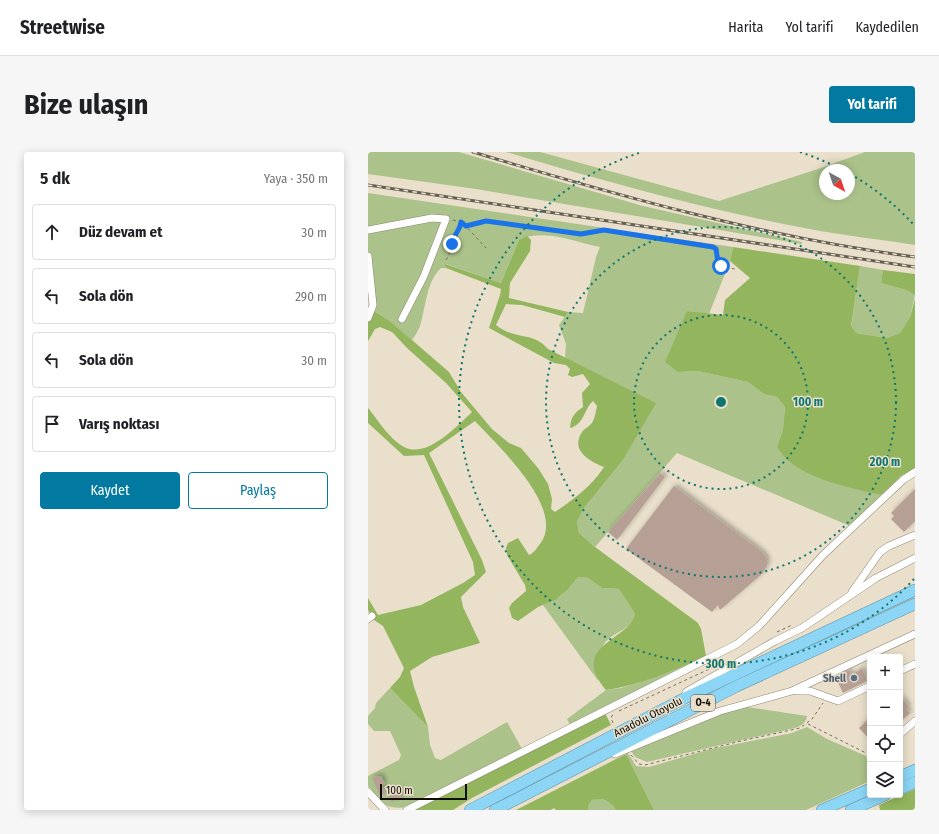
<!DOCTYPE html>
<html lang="tr">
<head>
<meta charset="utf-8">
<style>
	:root { --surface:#fff; --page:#f6f6f6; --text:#202124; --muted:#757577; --line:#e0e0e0; --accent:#0279a1 }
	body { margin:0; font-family:"Fira Sans Condensed",sans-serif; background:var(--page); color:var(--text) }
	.controls { position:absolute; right:12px; bottom:12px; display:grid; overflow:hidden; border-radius:4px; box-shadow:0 2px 10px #0003 }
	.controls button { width:36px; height:36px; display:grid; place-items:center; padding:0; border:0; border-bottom:1px solid var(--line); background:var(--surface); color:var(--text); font:20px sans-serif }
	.compass { position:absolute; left:451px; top:12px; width:36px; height:36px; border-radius:50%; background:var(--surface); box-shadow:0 2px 10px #0003; rotate:140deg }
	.scale { position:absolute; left:12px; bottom:10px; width:87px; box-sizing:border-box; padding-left:4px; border:2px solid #110e07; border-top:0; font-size:11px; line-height:14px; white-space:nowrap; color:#110e07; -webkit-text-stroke:3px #e9dfca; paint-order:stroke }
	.stop { position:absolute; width:12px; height:12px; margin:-9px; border:3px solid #1a73e8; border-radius:50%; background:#fff }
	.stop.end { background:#1a73e8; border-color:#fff; box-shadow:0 1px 4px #0008 }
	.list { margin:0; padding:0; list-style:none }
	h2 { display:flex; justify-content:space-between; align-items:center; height:52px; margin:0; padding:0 16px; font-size:17px }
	h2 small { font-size:13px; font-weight:400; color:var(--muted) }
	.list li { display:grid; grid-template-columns:26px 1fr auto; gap:12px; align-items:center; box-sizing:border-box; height:56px; margin:0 8px 8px; padding:0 8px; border:1px solid var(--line); border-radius:4px }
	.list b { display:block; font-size:15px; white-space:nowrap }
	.list em { font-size:13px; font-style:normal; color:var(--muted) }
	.actions { display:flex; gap:8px; padding:12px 16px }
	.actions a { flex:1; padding:9px 0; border:1px solid var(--accent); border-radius:4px; text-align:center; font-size:14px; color:var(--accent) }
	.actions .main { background:var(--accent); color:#fff }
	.icon { flex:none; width:22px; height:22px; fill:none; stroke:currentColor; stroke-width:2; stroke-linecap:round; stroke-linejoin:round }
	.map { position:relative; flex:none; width:547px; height:658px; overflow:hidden; border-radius:4px }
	header { display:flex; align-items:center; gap:24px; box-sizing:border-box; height:56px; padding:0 20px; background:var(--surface); border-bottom:1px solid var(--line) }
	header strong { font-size:19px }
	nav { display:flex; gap:22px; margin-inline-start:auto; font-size:14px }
	.intro { display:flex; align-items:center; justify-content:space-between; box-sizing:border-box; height:96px; padding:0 24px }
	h1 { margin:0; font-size:28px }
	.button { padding:10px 18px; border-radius:4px; background:var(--accent); color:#fff; font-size:14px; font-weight:700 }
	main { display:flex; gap:24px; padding:0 24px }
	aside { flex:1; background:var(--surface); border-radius:4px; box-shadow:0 2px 10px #0003 }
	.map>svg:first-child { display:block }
	.green { fill:#abc28a; fill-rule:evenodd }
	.forest { fill:#93b55d }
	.building { fill:#b6a095; filter:url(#shadow) }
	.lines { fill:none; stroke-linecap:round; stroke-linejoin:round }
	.minor-casing { stroke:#8f8672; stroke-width:8 }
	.highway-casing { stroke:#618fa1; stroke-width:12 }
	.path { stroke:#756f61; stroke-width:1; stroke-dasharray:3 3; stroke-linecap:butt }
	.minor { stroke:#fff; stroke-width:7 }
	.highway { stroke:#8cd5f4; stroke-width:11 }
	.rail-casing { stroke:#645f52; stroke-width:3 }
	.rail { stroke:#e9dfca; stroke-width:1.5; stroke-dasharray:4.5; stroke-linecap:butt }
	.route { stroke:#1a73e8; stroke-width:5 }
	.ring { fill:none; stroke:#0f766e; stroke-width:2; stroke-dasharray:2 4 }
	.service-dot { fill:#5c6f8a; stroke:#e9dfca; stroke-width:1.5 }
	.labels { text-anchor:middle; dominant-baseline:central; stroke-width:3; stroke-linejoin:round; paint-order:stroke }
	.shield { fill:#e9dfca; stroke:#524d42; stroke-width:1 }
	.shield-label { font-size:10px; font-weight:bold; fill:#110e07 }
	.service-label { font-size:11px; font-weight:bold; fill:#4e5e75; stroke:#e9dfca; text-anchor:end }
	.street-label { font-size:11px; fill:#110e07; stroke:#e9dfca }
	.centre { fill:#0f766e; stroke:#e9dfca; stroke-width:2 }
	.ring-label { font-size:12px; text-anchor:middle; font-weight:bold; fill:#0f766e; stroke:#e9dfca; stroke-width:3; stroke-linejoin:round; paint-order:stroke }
</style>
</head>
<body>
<header>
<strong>Streetwise</strong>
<nav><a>Harita</a><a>Yol tarifi</a><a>Kaydedilen</a></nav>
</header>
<div class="intro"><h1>Bize ulaşın</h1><a class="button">Yol tarifi</a></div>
<main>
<aside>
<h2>5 dk<small>Yaya · 350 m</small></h2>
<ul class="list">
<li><svg class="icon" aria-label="ahead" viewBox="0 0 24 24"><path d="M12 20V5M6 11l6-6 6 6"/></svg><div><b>Düz devam et</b></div><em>30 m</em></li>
<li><svg class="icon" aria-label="left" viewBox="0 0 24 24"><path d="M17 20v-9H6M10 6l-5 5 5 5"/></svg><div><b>Sola dön</b></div><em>290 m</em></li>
<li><svg class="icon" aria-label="left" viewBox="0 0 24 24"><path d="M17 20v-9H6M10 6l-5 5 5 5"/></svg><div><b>Sola dön</b></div><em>30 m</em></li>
<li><svg class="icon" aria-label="arrive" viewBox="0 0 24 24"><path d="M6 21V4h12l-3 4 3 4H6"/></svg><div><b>Varış noktası</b></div></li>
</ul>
<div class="actions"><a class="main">Kaydet</a><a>Paylaş</a></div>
</aside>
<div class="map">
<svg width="547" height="658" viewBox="0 0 547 658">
	<defs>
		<filter id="shadow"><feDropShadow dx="2.5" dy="-2.5" stdDeviation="2" flood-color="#0004"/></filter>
	</defs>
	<rect width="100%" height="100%" fill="#e9dfca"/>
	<g class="green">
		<path d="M 0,0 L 91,0 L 275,54 L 434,90 L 434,92 L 108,37 L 0,22 Z"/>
		<path d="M 138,0 L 172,0 L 351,49 L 450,17 L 497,0 L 547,0 L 547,93 C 512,87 477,84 442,77 C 339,58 238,30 138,0 ZM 457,18 L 481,18 L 481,42 L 457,42 Z"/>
		<path d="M 0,41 L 365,95 L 362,109 L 341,162 L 319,159 L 310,220 L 329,219 L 380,230 L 396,242 L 409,245 L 417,255 L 415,277 L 409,295 L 471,332 L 513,343 L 482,374 L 309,301 L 227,395 L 211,381 L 209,370 L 216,356 L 255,308 L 287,251 L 197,206 L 198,192 L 191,173 L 200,160 L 215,161 L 228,105 L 232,95 C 207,90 175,76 151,88 L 133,131 L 78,112 L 78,116 L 73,116 C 58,130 58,155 52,174 C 50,179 47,184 44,188 L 22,169 L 4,158 L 0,104 Z"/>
		<path d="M 492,114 L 515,118 L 513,131 L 538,138 L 547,143 L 542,165 L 532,181 L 519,186 L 488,181 L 483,175 Z"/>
		<path d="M 210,425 L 220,425 L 234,436 L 251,437 L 267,462 C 264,478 244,480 236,492 C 232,499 229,507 226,515 L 231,530 L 175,453 C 190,447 200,437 210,425 Z"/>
		<path d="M 338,504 L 202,573 L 199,567 L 238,538 L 253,536 L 281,527 Z"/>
		<path d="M 22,536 L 60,575 L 62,593 L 67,606 L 73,608 L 139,570 L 154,597 L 40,655 C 16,658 15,651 0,634 L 0,624 L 31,608 L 33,603 L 22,579 L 6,579 L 0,572 L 0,564 L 7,556 L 8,551 Z"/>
		<path d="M 379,555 L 439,564 C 438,571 433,574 427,576 L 279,610 L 267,605 L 263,599 L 342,565 Z"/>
		<path d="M 439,575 L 459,587 L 498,604 L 502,616 L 502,629 L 438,658 L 286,658 L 258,602 L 260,601 L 268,614 L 281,615 L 343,597 L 424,581 Z"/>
		<path d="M 230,646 L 242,650 L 248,658 L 220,658 L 220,654 L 224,648 Z"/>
	</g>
	<g class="forest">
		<path d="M 159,84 L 163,88 L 162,99 L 142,131 L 141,146 L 200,160 L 197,165 L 154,153 L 138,152 L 128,173 C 148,189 164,179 180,197 L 288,251 L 255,308 L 216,356 L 209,370 L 211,381 L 227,395 L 330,471 L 333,477 L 338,504 C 306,518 273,533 238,538 C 200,493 261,489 267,462 L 251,437 L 234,436 L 219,425 L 210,425 L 200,437 L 187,448 L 170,455 L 150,469 L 144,466 L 141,456 L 144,451 L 158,439 L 157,433 L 139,403 L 138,396 L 140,391 L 150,386 L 161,403 C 166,401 168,397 172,392 C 199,357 129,293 107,269 L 61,301 L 114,408 L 118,420 L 93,445 L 95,455 L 112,491 L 64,505 L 42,519 L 46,535 L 60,575 L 22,536 L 32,525 L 36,516 L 15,474 L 6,468 L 0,458 L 0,446 L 10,463 L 53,453 L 95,431 L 107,423 L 105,410 L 56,303 L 36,304 L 0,271 L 0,256 C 10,268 21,287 36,295 C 59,307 89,274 104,260 L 78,231 L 39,196 L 24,180 L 12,175 L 7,177 L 0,189 L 0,166 L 4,158 L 22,169 L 81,220 L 93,240 L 124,277 L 141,291 L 153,296 L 170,316 L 180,332 L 184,347 L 183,357 L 187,360 C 206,347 223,335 236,315 C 221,309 202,298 214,280 C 217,276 223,274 225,269 C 227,265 228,259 229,254 L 225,249 C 215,258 217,272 202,276 C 203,265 206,261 215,255 L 214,241 L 222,232 L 215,222 L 204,225 L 200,223 L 202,217 L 198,213 L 186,211 L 121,176 L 132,143 L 133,137 L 78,116 L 77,112 L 133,131 L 151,88 Z"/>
		<path d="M 365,95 L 492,114 L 483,174 L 488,181 L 519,186 L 532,181 L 542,165 L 547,147 L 547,316 L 533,324 L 513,343 C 480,335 427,326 409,295 L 415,277 L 417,255 L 409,245 L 396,242 L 380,230 L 329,219 L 310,220 L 297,210 L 319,159 L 355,163 L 357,148 L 382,126 L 362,109 Z"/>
		<path d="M 515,118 L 547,122 L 547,143 L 538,138 L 513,131 Z"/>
		<path d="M 237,561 L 243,573 L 104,646 L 85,658 L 46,658 Z"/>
		<path d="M 258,602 L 286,658 L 248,658 C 242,649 235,645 224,648 L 220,654 L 220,658 L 188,658 L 186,656 L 183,658 L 148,658 Z"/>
		<path d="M 547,637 L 547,658 L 512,658 L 511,653 Z"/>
	</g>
	<g class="building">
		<path d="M 292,321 L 297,325 L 249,388 L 240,380 Z"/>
		<path d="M 306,334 L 394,400 L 398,405 L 400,411 L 395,421 L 352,458 L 350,453 L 344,460 L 258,397 Z"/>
		<path d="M 547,337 L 547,369 L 536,380 L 523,367 L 526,364 L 523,361 Z"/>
		<path d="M 494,517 L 499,529 L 475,541 L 467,524 L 481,518 L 483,523 Z"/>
		<path d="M 532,544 L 541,555 L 538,557 L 542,561 L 532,570 Z"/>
		<path d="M 502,566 L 502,588 L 491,576 Z"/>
		<path d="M 9,624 L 13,624 L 17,632 L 14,633 L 18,641 L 12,643 L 4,626 Z"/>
		<path d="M 33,637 L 36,644 L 23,650 L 20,643 Z"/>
	</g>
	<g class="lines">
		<g class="minor-casing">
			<g id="minor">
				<path d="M 0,78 L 64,66 L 78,67 L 56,124 L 34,167"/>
				<path d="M 0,104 L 5,153 L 0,166"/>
				<path d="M 484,440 L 512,400 L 521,394 L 547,383"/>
				<path d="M 0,467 L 4,464"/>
				<path d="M 532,519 L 547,512"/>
				<path d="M 429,539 L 442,539 L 470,549 L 502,534"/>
				<path d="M 318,540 L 407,489 L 434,476 L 508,426 L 547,406"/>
				<path d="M 532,582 L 547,569"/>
				<path d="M 247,602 L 352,559 L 424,539 L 547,482"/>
				<path d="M 0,640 L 17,658"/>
				<path d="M 39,658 L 369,492 L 391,474 L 455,403 L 535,328 L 547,320"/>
			</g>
		</g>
		<g class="highway-casing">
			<g id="highway">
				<path d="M 532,625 L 547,618"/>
				<path d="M 532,637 L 547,630"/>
				<path d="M 102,658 L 317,546 L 547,438"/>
				<path d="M 127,658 L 369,534 L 547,452"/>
				<path d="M 454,658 L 502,637"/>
				<path d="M 483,658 L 517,643"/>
			</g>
		</g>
		<g class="path">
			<path d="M 85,68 L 95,71 L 118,96"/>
			<path d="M 98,73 L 118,69 L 213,82 L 236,78 L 244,79 L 333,92 L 345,95 L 348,97 C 348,112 353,115 367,117"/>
			<path d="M 78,108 L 84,96 L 85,86 L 92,77 L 93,71"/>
			<path d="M 409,480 L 424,473"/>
			<path d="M 251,559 L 350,513"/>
			<path d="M 245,571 L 243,566 L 245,562"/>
			<path d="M 440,572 L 502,603"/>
			<path d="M 263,603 L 271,612 L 277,613 L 373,589 L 432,576 L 444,567 L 455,551"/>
		</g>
		<use href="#minor" class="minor"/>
		<use href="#highway" class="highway"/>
		<g class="rail-casing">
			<g id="rail">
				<path d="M 105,0 C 251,44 396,85 547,105"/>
				<path d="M 0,33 L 547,115"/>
			</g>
		</g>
		<use href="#rail" class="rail"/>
	</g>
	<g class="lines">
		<path class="route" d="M 84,92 C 85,83 92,79 93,70 L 98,74 L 118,69 L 213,82 L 236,78 L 345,95 L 348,97 L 350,110 L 353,114"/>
	</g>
	<g class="ring">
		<circle cx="353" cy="250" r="87"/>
		<circle cx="353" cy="250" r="175"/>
		<path d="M546 427A262 262 0 1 1 274 0M432 0A262 262 0 0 1 474 18M482 22A262 262 0 0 1 546 73"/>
	</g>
	<circle class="service-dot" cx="486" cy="526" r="4"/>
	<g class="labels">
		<rect class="shield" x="323" y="543" width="24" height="16" rx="3"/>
		<g class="shield-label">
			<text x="335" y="551">O-4</text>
		</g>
		<g class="service-label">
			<text x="478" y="526">Shell</text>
		</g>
		<g class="street-label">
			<text transform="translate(280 565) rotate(-27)">Anadolu Otoyolu</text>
		</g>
	</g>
	<circle cx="353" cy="250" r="6" class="centre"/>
	<g class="ring-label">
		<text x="440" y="254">100 m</text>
		<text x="517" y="314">200 m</text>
		<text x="353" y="516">300 m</text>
	</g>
</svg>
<div class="controls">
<button>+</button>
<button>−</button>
<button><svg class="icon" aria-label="locate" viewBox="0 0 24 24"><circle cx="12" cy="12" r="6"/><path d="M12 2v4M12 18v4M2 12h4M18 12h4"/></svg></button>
<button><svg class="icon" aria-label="layers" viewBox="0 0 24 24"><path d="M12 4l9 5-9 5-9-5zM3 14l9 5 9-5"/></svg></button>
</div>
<svg class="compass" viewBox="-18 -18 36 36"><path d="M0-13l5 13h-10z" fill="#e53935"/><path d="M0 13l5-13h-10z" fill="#757577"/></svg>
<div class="scale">100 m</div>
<div class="stop" style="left:353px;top:114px"></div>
<div class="stop end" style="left:84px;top:92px"></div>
</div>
</main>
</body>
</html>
